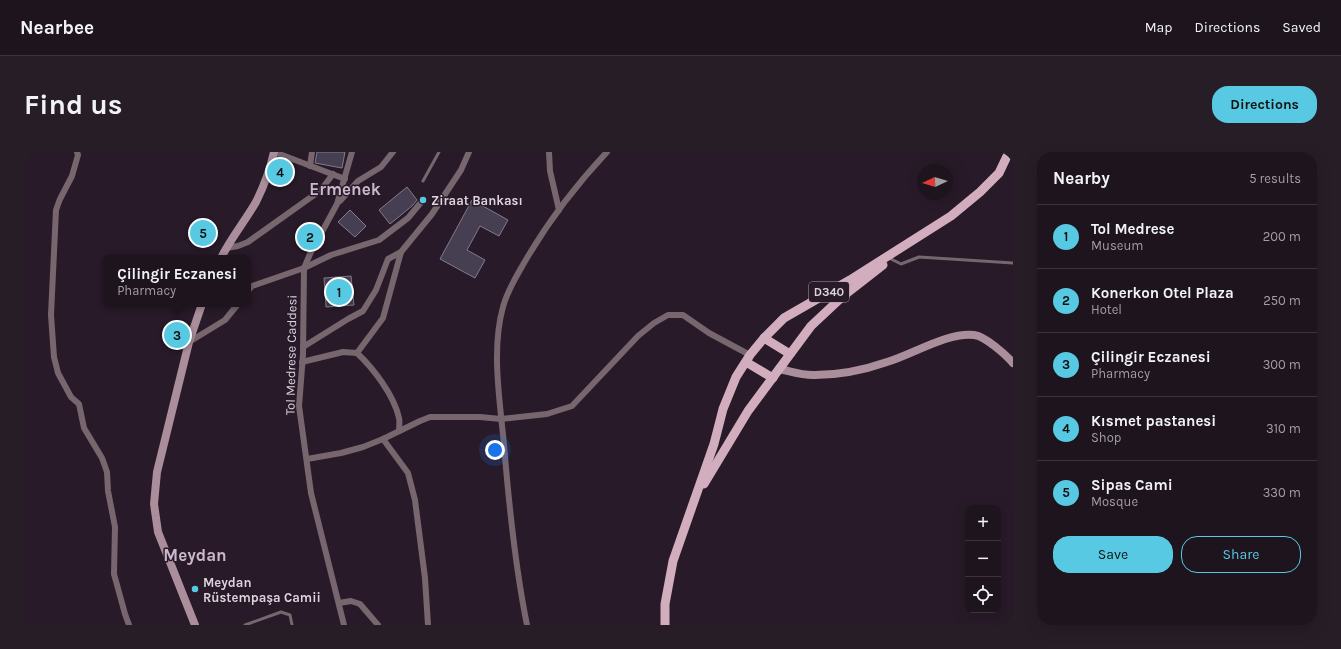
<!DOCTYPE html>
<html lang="en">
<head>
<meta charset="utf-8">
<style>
	:root { --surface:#1e141e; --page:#261d27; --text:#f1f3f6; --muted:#a19ea4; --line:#3c333c; --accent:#57c9e2 }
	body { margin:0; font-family:Karla,sans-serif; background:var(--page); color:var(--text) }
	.controls { position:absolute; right:12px; bottom:12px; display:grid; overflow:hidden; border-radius:8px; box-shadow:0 4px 16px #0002 }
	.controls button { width:36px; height:36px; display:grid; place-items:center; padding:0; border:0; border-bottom:1px solid var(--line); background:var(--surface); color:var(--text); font:20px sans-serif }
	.compass { position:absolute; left:893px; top:12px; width:36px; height:36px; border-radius:50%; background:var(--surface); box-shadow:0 4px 16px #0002; rotate:266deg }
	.you { position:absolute; left:471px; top:298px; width:14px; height:14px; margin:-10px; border:3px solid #fff; border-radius:50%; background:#1a73e8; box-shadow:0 0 0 6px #1a73e833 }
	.badge { display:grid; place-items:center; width:26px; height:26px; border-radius:50%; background:var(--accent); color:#111; font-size:13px; font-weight:700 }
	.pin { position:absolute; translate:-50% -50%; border:2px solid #fff; box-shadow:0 1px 4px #0006 }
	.popup { position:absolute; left:79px; top:103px; width:148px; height:52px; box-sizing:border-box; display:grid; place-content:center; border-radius:8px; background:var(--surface); filter:drop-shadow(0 1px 3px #0005); font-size:13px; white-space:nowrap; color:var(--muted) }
	.popup b { font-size:15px; color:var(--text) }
	.popup::after { content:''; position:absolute; left:50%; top:100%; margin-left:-8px; border:8px solid transparent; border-top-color:var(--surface) }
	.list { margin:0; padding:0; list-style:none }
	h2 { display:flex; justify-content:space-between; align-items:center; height:52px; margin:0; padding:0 16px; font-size:17px }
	h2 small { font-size:13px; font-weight:400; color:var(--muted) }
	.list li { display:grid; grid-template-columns:26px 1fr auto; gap:12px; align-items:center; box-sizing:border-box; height:64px; padding:0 16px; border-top:1px solid var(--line) }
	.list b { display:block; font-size:15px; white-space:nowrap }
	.list p { margin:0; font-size:13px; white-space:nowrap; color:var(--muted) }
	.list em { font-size:13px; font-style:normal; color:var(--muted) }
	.actions { display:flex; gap:8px; padding:12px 16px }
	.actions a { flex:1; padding:9px 0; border:1px solid var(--accent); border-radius:16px; text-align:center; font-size:14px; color:var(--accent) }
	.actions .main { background:var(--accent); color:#111 }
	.icon { flex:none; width:22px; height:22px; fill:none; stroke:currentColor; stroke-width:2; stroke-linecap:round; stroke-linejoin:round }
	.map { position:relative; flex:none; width:989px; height:473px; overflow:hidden; border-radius:16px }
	header { display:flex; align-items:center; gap:24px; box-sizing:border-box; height:56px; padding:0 20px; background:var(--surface); border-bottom:1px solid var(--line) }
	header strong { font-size:19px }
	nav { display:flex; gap:22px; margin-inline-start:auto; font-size:14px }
	.intro { display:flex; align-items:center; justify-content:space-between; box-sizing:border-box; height:96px; padding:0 24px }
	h1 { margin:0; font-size:28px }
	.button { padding:10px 18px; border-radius:16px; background:var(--accent); color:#111; font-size:14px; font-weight:700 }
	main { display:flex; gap:24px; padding:0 24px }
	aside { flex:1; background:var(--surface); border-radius:16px; box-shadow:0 4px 16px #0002 }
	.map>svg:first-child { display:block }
	.building { fill:#463e51; stroke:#837a90 }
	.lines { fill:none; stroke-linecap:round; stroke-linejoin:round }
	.lane { stroke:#77666e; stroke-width:3 }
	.street { stroke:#77666e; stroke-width:6 }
	.secondary { stroke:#aa8e9b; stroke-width:8 }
	.primary { stroke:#d1adbe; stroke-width:9 }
	.poi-dot { fill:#57c9e2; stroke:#281a28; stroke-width:1.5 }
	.labels { text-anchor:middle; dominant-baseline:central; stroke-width:3; stroke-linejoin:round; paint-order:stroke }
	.shield { fill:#281a28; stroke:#a79ca7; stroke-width:1 }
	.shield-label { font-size:12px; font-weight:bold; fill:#ddd3dd }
	.poi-label { font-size:13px; font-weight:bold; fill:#ddd3dd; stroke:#281a28; text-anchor:start }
	.street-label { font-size:13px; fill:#ddd3dd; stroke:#281a28 }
	.district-label { font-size:17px; font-weight:bold; fill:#cbb8cb; stroke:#281a28 }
</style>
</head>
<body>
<header>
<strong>Nearbee</strong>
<nav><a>Map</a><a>Directions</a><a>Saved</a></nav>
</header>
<div class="intro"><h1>Find us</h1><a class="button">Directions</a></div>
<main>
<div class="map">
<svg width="989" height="473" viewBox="0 0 989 473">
	<rect width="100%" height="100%" fill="#281a28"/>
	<g class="building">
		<path d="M 293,0 L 321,0 L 318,16 L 291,11 Z"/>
		<path d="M 383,35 L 393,48 L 388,54 L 366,72 L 355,58 Z"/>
		<path d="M 448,48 L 484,68 L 475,84 L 456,74 L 443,98 L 461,108 L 451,126 L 416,107 Z"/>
		<path d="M 326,58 L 342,74 L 331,85 L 314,70 Z"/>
		<path d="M 327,124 L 330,153 L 302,155 L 300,126 Z"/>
	</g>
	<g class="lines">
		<g class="lane">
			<path d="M 399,29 L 415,0"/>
			<path d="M 867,107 L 877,112 L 895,105 L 989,111"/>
			<path d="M 221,473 L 257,460 L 266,463 L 268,473"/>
		</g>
		<g class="street">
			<path d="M 53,0 L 54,3 L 48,24 L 36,47 L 32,58 L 27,163 L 30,205 L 34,221 L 47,245 L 55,252 L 60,276 L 78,306 L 83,320 L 84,339 L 91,375 L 90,422 L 101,462 L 105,473"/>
			<path d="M 250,0 L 321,27"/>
			<path d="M 525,0 L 526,19 L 535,58"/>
			<path d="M 286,14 L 288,0"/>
			<path d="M 316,49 L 334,29 L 357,15 L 369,0"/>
			<path d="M 202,96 L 214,94 L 224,90 L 297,38 L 309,22"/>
			<path d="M 224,139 L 228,134 L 280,116 L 286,102 L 313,52 L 328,0"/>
			<path d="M 165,190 L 201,168 L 214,152"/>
			<path d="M 279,195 L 324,167 L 339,159 L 352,138 L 364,107 L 377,100 L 408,62 L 437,18 L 445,0"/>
			<path d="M 333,201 C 349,216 370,243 375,266 C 376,270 375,275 375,279"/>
			<path d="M 278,210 L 319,200 L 333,201 L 359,166 L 377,100"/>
			<path d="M 359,287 L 384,321 L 391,348 L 401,426 L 404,473"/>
			<path d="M 283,307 L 317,301 L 339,295 L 359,287 L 396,269 L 406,265 L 456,265 L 477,267 L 523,262 L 548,254 L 614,184 L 630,171 L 644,163 L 659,163 L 685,181 L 726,203"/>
			<path d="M 315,451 L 327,449 L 336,452 L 354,473"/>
			<path d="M 320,473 L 287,341 L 275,254 L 279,203 L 280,116 L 307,103 L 355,88 L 384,66 L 399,48"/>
			<path d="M 503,473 C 491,414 485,354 480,293 C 476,249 467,198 479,155 C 483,139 492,125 500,111 C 522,73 553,32 583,0"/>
		</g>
		<g class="secondary">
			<path d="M 197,106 C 207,86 221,69 232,50 C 240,34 246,18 250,0"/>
			<path d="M 755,217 C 766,219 779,224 791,223 C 815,223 840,218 863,210 C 888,203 923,180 950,183 C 961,184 982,203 989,211"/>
			<path d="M 171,473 L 134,380 L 130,352 L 133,320 L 165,190 L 178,152"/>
		</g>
		<g class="primary">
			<path d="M 740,186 L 766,202"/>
			<path d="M 722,210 L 749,226"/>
			<path d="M 680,332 L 724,259 L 787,174 L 818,145 L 859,113"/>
			<path d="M 641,473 L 641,452 L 649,409 L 690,292 L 699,257 L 712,225 L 726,203 L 740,186 L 760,166 L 826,128 L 927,64 L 956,40 L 975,21 L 985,0"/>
		</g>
	</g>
	<g class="poi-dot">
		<circle cx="399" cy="48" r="4"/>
		<circle cx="171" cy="437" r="4"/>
	</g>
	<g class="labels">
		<rect class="shield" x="785" y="130" width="40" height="20" rx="3"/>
		<g class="shield-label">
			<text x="805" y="140">D340</text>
		</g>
		<g class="poi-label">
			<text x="407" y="48">Ziraat Bankası</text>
			<text x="179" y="430">Meydan<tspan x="179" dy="15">Rüstempaşa Camii</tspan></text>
		</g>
		<g class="street-label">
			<text transform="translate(267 203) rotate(-89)">Tol Medrese Caddesi</text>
		</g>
		<g class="district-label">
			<text x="321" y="37">Ermenek</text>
			<text x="171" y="403">Meydan</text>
		</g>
	</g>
</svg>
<div class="controls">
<button>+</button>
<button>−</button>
<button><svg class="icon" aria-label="locate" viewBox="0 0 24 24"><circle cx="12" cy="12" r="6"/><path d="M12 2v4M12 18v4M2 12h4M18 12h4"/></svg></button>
</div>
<svg class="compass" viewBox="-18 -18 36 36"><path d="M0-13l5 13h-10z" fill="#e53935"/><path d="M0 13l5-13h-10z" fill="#a19ea4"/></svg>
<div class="you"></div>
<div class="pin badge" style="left:315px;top:140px">1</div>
<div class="pin badge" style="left:286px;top:85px">2</div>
<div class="pin badge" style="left:153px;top:183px">3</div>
<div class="popup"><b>Çilingir Eczanesi</b>Pharmacy</div>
<div class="pin badge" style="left:256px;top:20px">4</div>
<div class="pin badge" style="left:179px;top:81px">5</div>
</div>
<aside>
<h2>Nearby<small>5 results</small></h2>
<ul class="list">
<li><span class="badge">1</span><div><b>Tol Medrese</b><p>Museum</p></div><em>200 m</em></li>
<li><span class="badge">2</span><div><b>Konerkon Otel Plaza</b><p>Hotel</p></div><em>250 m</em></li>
<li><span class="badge">3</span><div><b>Çilingir Eczanesi</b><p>Pharmacy</p></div><em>300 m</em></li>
<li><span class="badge">4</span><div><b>Kısmet pastanesi</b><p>Shop</p></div><em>310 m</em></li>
<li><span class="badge">5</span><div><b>Sipas Cami</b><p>Mosque</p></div><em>330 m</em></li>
</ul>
<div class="actions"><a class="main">Save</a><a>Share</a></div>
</aside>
</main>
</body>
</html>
